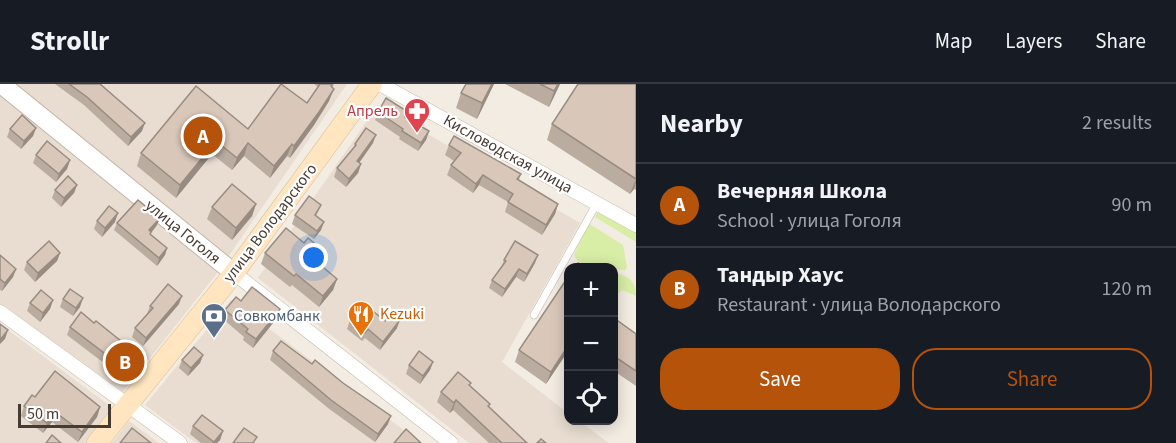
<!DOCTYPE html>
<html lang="en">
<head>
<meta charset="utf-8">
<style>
	:root { --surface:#171b24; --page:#20242c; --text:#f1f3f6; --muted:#9ea1a6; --line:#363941; --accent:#b45309 }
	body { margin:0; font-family:"Source Sans 3",sans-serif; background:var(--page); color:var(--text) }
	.controls { position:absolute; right:18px; bottom:18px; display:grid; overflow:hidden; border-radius:12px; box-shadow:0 3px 15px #0003 }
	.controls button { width:54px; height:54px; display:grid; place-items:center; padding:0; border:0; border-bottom:2px solid var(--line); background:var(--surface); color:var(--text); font:30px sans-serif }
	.scale { position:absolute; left:18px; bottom:15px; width:93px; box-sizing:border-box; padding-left:6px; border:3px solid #463b32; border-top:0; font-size:16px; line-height:21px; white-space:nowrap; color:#463b32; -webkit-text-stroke:4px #fff; paint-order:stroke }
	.you { position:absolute; left:314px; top:174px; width:21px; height:21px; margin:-15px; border:4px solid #fff; border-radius:50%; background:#1a73e8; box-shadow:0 0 0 9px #1a73e833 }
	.badge { display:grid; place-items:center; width:39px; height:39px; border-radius:50%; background:var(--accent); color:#fff; font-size:20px; font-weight:700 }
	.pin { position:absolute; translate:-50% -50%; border:3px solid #fff; box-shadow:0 2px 6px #0006 }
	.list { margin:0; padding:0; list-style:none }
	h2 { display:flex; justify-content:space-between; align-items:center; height:78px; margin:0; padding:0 24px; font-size:26px }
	h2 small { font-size:20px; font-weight:400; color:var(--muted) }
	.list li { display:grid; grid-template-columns:39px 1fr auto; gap:18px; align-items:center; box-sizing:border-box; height:84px; padding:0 24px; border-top:2px solid var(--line) }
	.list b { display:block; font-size:22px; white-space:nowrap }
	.list p { margin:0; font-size:20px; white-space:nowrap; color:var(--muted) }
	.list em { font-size:20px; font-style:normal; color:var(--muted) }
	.actions { display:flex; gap:12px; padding:18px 24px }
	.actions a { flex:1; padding:14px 0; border:2px solid var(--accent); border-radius:24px; text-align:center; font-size:21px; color:var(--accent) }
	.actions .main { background:var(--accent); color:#fff }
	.icon { flex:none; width:33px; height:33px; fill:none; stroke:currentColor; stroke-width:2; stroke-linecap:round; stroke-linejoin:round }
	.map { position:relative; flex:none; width:636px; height:359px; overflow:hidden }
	header { display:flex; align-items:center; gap:36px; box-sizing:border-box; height:84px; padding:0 30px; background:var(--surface); border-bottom:2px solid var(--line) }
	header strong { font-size:28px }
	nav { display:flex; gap:33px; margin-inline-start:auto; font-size:21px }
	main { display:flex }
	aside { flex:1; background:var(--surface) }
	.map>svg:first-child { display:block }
	.residential { fill:#e8ddd0 }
	.green { fill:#d8eda6 }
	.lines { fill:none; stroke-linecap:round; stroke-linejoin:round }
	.service-casing { stroke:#c3b5a7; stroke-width:8 }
	.minor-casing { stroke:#c3b5a7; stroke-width:15 }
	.tertiary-casing { stroke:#c3b5a7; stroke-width:20 }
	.secondary-casing { stroke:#dbbc8f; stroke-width:21 }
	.service { stroke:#fff; stroke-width:7 }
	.minor { stroke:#fff; stroke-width:14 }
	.tertiary { stroke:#fff; stroke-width:18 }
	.secondary { stroke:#ffe6c1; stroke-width:20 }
	.wall { fill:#bbaca0 }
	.shaded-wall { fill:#988c82 }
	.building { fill:#d9c8ba; stroke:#988c82; stroke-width:1.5 }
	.labels { text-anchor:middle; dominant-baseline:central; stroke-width:4.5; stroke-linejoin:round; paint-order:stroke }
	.health-label { font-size:16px; fill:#be3a42; stroke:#fff; text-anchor:end }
	.street-label { font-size:16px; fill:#463b32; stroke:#fff }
	.food-label { font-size:16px; fill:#c56008; stroke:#fff; text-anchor:start }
	.service-label { font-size:16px; fill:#4e5e75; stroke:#fff; text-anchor:start }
</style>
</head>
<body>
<header>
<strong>Strollr</strong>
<nav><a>Map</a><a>Layers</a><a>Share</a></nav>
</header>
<main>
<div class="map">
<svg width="636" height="359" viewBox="0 0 636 359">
	<rect width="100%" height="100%" fill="#f3ece2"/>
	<g class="residential">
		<path d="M 14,0 L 347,0 L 228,173 Z"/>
		<path d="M 0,11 L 218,188 L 123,308 L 0,219 Z"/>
		<path d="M 378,21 L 580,139 L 502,278 L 568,329 L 568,336 L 579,337 L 609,359 L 469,359 L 258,194 Z"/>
		<path d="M 231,216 L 421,359 L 196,359 L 145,321 Z"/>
		<path d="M 0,240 L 114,325 L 87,359 L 0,359 Z"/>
		<path d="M 129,337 L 159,359 L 112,359 Z"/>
	</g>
	<g class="green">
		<path d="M 598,127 L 636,148 L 636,158 L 595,133 Z"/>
		<path d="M 588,139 L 623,161 L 627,183 L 625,186 C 611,184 580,187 574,171 Z"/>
		<path d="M 614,189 C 628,191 636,197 636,212 L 622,206 L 619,209 L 614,206 Z"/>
	</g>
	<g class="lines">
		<g class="service-casing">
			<path id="service" d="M 534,231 L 597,119"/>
		</g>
		<g class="minor-casing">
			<g id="minor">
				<path d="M 380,0 L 636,141"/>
				<path d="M 234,189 L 451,359"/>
				<path d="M 0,228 L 180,359"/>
			</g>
		</g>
		<g class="tertiary-casing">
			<path id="tertiary" d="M 1,0 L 234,189"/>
		</g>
		<g class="secondary-casing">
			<path id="secondary" d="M 97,359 L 234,189 L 372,0"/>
		</g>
		<use href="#service" class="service"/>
		<use href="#minor" class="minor"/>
		<use href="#tertiary" class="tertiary"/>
		<use href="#secondary" class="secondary"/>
	</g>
	<g class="wall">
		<path d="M 55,0 L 100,0 L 142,47 L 128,62 L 84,21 Z"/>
		<path d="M 314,0 L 334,0 L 332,4 L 329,17 L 314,41 L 290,74 L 287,72 L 270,94 L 244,72 L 232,86 L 212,70 L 176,114 L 137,82 L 141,69 L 248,45 L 307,19 L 318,3 Z"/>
		<path d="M 494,0 L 477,35 L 456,24 L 461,9 Z"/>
		<path d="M 505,0 L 560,0 L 549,23 Z"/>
		<path d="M 636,0 L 636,106 L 634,105 L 630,110 L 547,56 L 552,40 Z"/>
		<path d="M 378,28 L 406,33 L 429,47 L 426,56 L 418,67 L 399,55 L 400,53 L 375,36 Z"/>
		<path d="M 36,44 L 33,52 L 21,65 L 7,53 L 10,45 Z"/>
		<path d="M 373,59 L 359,79 L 361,80 L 358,89 L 346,103 L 334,93 L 337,84 L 353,65 L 355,60 Z"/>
		<path d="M 449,61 L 521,90 L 519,96 L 558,120 L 555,130 L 542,151 L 505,128 L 508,118 L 479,101 L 473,109 L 447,91 L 451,81 L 454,77 L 445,71 Z"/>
		<path d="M 36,71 L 70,76 L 67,85 L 56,98 L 33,79 Z"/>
		<path d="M 77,101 L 74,109 L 61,123 L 52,114 L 55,106 Z"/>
		<path d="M 256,120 L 252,132 L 232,156 L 207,135 L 212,123 Z"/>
		<path d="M 321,121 L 316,132 L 321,146 L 314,155 L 292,140 L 295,131 Z"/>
		<path d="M 160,134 L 157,141 L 150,150 L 167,164 L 165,171 L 157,182 L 114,146 L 117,139 Z"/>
		<path d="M 97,137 L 115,138 L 102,153 L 94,145 Z"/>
		<path d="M 60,169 L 57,177 L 35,198 L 24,186 L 27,178 Z"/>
		<path d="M 265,169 L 314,173 L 312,175 L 337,195 L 333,206 L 319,223 L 292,201 L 290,203 L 261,180 Z"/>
		<path d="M 0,171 L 16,185 L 13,193 L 2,207 L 0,206 Z"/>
		<path d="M 504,176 L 535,179 L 524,198 L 516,193 L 502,213 L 489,204 L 492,196 L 501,184 Z"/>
		<path d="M 63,215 L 80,223 L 73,232 L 60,223 Z"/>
		<path d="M 53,216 L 50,225 L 40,238 L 27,227 L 30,219 Z"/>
		<path d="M 241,217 L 280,225 L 277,234 L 253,264 L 243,256 L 244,253 L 222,234 L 225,226 Z"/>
		<path d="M 179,220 L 143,262 L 132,253 L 135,244 L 147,230 L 150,222 Z"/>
		<path d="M 614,234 L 636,250 L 636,302 L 614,287 Z"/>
		<path d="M 350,236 L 385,237 L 397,244 L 380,266 L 365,254 L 362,257 L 347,245 Z"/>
		<path d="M 70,243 L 136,269 L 133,277 L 121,292 L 67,251 Z"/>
		<path d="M 519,266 L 568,267 L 546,300 L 515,278 Z"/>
		<path d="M 273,267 L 388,340 L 375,358 L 328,324 L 270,276 Z"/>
		<path d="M 203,271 L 200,279 L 188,292 L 179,284 L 182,276 Z"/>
		<path d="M 433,278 L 430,286 L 420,300 L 406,290 L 409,281 Z"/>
		<path d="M 470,302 L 490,320 L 489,323 L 527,359 L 489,359 L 453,326 L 450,329 L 437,318 L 441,308 Z"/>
		<path d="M 35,313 L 100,323 L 97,333 L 78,358 L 52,338 L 43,349 L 21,332 L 24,322 Z"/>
		<path d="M 193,342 L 223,347 L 220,356 L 217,359 L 201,359 L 190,350 Z"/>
	</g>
	<g class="shaded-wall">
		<path d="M 492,0 L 494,0 L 477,35 L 482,19 Z"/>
		<path d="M 558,0 L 560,0 L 549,23 L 554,7 Z"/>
		<path d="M 334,5 L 329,17 L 314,41 L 290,74 L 294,62 Z"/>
		<path d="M 145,39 L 142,47 L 128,62 L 131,53 Z"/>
		<path d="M 36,44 L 33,52 L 21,65 L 24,57 Z"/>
		<path d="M 429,47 L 426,56 L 418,67 L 421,59 Z"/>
		<path d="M 376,51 L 373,59 L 354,86 L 357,77 Z"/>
		<path d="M 216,57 L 212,70 L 176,114 L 180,101 Z"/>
		<path d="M 248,59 L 244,72 L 232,86 L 237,74 Z"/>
		<path d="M 292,60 L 287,72 L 270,94 L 274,82 Z"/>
		<path d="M 70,76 L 67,85 L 56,98 L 59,90 Z"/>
		<path d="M 361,80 L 358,89 L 346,103 L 349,95 Z"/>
		<path d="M 483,91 L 479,101 L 473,109 L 476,100 Z"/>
		<path d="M 636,95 L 636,99 L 634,105 L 630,110 Z"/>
		<path d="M 77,101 L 74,109 L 61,123 L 64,114 Z"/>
		<path d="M 256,120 L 252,132 L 232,156 L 236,144 Z"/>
		<path d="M 558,120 L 555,130 L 542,151 L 546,141 Z"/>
		<path d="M 118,129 L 115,138 L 102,153 L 105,144 Z"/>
		<path d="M 160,134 L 157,141 L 151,149 L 148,155 L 149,146 Z"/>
		<path d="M 324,138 L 321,146 L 314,155 L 317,147 Z"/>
		<path d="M 318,162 L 314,173 L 306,183 L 310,172 Z"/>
		<path d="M 167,164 L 165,171 L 157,182 L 159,174 Z"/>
		<path d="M 60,169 L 57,177 L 35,198 L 38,189 Z"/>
		<path d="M 538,171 L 535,179 L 524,198 L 527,190 Z"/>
		<path d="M 16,185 L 13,193 L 2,207 L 5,199 Z"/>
		<path d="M 519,185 L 516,193 L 502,213 L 505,205 Z"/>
		<path d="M 337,195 L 333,206 L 319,223 L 323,212 Z"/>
		<path d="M 182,212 L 179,220 L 143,262 L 146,254 Z"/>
		<path d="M 83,214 L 80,223 L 73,232 L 76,224 Z"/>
		<path d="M 53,216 L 50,225 L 40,238 L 43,229 Z"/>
		<path d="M 280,225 L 277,234 L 253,264 L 256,255 Z"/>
		<path d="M 400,236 L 397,244 L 380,266 L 383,258 Z"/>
		<path d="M 8,246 L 5,255 L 0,260 L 0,256 Z"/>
		<path d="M 568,262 L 568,267 L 546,300 L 551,288 Z"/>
		<path d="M 136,269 L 133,277 L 121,292 L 124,284 Z"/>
		<path d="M 203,271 L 200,279 L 188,292 L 191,284 Z"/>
		<path d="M 433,278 L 430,286 L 420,300 L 423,292 Z"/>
		<path d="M 456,316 L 453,326 L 450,329 L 454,319 Z"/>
		<path d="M 100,323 L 97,333 L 78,358 L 82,348 Z"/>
		<path d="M 55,328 L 52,338 L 43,349 L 47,339 Z"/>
		<path d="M 391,332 L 388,340 L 375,358 L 378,350 Z"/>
		<path d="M 223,347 L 220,356 L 217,359 L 213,359 Z"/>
	</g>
	<g class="building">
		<path d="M 69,0 L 100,0 L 145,39 L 131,53 L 87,13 Z"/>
		<path d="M 281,0 L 307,19 L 320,0 L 332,0 L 331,2 L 334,5 L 319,28 L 294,62 L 292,60 L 274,82 L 248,59 L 237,74 L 216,57 L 180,101 L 141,69 L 196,2 L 248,45 Z"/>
		<path d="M 466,0 L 492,0 L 482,19 L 461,9 Z"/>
		<path d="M 540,0 L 558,0 L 554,7 Z"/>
		<path d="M 578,0 L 636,0 L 636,95 L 552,40 Z"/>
		<path d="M 386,14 L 408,28 L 405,33 L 429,47 L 421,59 L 402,47 L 403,45 L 378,28 Z"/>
		<path d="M 22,31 L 36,44 L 24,57 L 10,45 Z"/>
		<path d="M 366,44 L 376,51 L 357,77 L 361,80 L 349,95 L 337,84 L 356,61 L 355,60 Z"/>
		<path d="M 454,52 L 521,90 L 517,95 L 558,120 L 546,141 L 508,118 L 513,110 L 483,91 L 476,100 L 451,81 L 461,69 L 449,61 Z"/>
		<path d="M 47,57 L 70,76 L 59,90 L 36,71 Z"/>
		<path d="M 68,92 L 77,101 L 64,114 L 55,106 Z"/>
		<path d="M 232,100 L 256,120 L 236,144 L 212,123 Z"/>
		<path d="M 309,112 L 321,121 L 315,131 L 324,138 L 317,147 L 295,131 Z"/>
		<path d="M 138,116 L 160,134 L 149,146 L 151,148 L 150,150 L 167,164 L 159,174 L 117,139 Z"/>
		<path d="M 109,122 L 118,129 L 105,144 L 97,137 Z"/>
		<path d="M 286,144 L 304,159 L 308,154 L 318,162 L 310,172 L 337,195 L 323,212 L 296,190 L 294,192 L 265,169 Z"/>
		<path d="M 49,157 L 60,169 L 38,189 L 27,178 Z"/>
		<path d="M 515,157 L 538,171 L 527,190 L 519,185 L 505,205 L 492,196 L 506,177 L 504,176 Z"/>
		<path d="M 0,171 L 16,185 L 5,199 L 0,195 Z"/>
		<path d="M 578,179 L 585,183 L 575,183 Z"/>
		<path d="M 568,193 L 568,262 L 551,288 L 519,266 Z"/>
		<path d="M 168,200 L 182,212 L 146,254 L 135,244 L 153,224 L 150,222 Z"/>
		<path d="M 252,203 L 280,225 L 256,255 L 246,248 L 248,245 L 225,226 L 236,213 L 241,217 Z"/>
		<path d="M 70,205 L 83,214 L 76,224 L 63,215 Z"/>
		<path d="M 41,206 L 53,216 L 43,229 L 30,219 Z"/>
		<path d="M 363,219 L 385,237 L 391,229 L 400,236 L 383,258 L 368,245 L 365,249 L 350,236 Z"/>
		<path d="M 81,228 L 94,239 L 96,237 L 136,269 L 124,284 L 70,243 Z"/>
		<path d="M 614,234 L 636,250 L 636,287 L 614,272 Z"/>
		<path d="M 0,240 L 8,246 L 0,256 Z"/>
		<path d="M 281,257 L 312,280 L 315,276 L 343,299 L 391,332 L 378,350 L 331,316 L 273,267 Z"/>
		<path d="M 194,263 L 203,271 L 191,284 L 182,276 Z"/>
		<path d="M 419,267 L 433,278 L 423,292 L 409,281 Z"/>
		<path d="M 55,287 L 100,323 L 82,348 L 55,328 L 47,339 L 24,322 L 32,311 L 35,313 Z"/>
		<path d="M 458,288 L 471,299 L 469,301 L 490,320 L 488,322 L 527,359 L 502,359 L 456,316 L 454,319 L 441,308 Z"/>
		<path d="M 202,331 L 223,347 L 214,358 L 193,342 Z"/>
		<path d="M 132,344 L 151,359 L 120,359 Z"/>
		<path d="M 244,344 L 257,353 L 253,359 L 233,359 Z"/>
		<path d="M 406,345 L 421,359 L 394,359 Z"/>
		<path d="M 52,351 L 61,359 L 46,359 Z"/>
		<path d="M 541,355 L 546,359 L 537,359 Z"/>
	</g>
	<defs>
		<g id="pharmacy-pin" transform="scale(1.35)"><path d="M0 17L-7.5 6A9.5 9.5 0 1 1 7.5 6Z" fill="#e0444e" stroke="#fff"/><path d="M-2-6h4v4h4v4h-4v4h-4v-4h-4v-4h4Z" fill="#fff"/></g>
		<g id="restaurant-pin" transform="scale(1.35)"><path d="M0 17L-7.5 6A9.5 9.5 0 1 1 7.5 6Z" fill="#e8710a" stroke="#fff"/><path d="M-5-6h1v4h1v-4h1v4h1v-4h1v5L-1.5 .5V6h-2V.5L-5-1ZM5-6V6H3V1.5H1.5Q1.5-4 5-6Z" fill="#fff"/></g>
		<g id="bank-pin" transform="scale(1.35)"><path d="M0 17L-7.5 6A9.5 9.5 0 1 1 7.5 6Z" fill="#5c6f8a" stroke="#fff"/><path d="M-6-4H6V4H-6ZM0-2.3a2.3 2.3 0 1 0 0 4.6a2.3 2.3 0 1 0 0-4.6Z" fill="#fff"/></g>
	</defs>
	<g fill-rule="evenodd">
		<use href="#pharmacy-pin" x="417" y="27"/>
		<use href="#restaurant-pin" x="361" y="230"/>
		<use href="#bank-pin" x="214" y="232"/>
	</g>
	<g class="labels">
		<g class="health-label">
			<text x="398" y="27">Апрель</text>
		</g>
		<g class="street-label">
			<text transform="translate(508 70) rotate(29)">Кисловодская улица</text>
			<text transform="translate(270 139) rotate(-53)">улица Володарского</text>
			<text transform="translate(183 148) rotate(39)">улица Гоголя</text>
		</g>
		<g class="food-label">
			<text x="380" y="230">Kezuki</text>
		</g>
		<g class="service-label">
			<text x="234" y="232">Совкомбанк</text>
		</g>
	</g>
</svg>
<div class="controls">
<button>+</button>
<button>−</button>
<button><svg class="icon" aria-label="locate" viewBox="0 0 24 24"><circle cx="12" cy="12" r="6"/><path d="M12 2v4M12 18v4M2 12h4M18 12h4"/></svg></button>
</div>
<div class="scale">50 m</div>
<div class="you"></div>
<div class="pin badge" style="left:203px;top:52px">A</div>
<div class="pin badge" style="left:125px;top:278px">B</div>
</div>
<aside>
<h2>Nearby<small>2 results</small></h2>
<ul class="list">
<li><span class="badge">A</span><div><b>Вечерняя Школа</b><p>School · улица Гоголя</p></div><em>90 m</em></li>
<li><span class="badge">B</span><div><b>Тандыр Хаус</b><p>Restaurant · улица Володарского</p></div><em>120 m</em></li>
</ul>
<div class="actions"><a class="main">Save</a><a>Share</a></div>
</aside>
</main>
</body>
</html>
